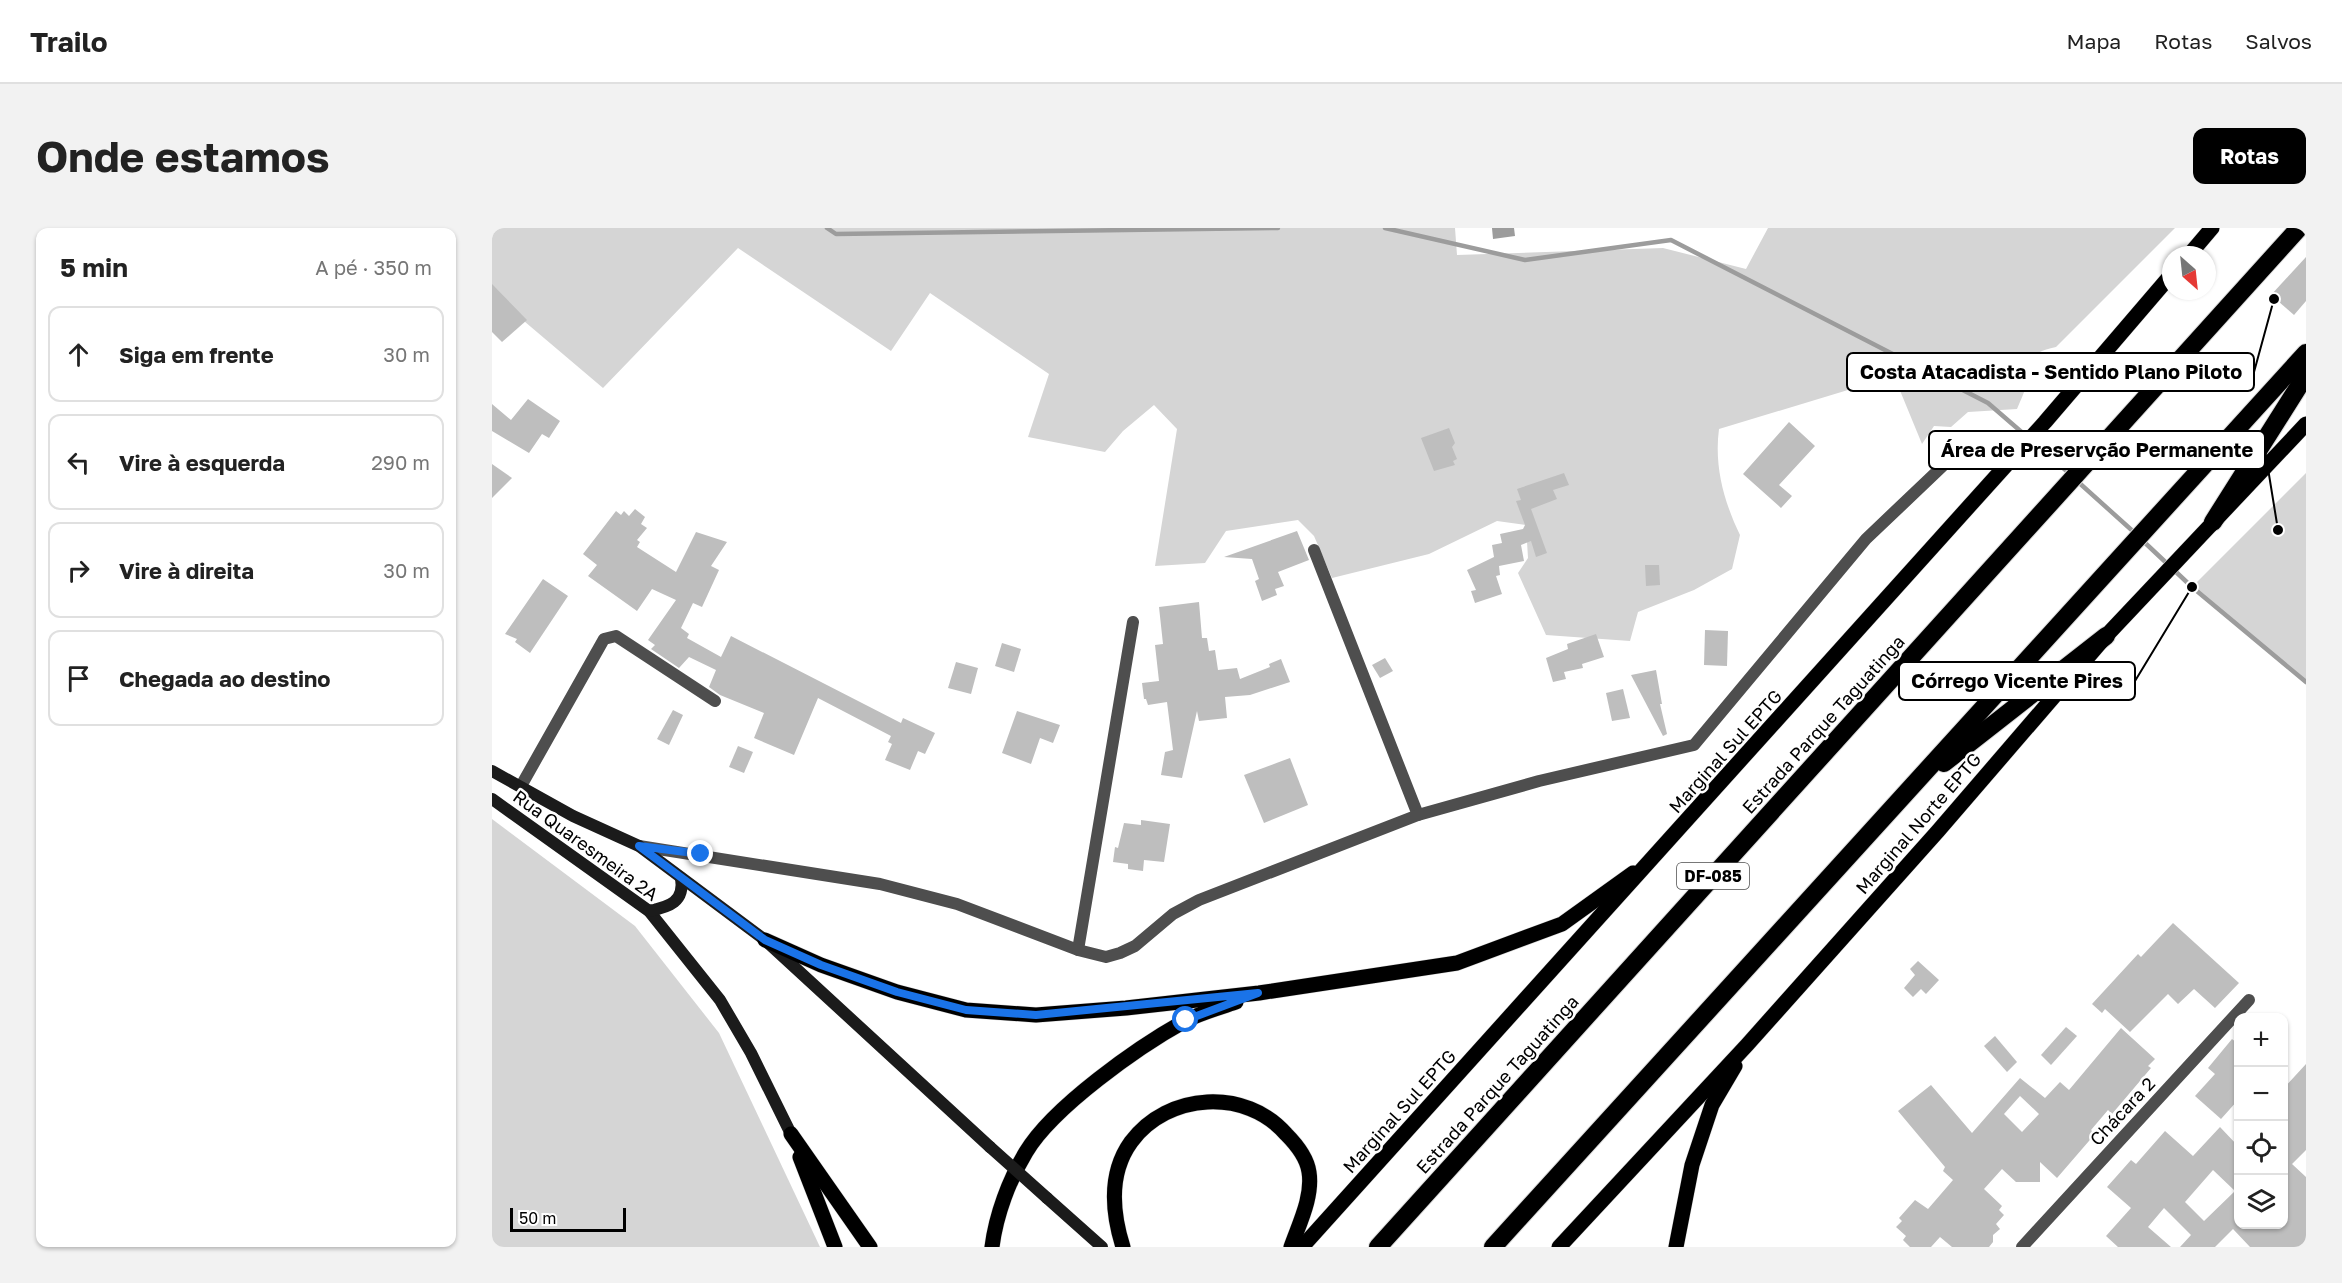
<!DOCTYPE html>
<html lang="pt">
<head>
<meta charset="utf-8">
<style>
	:root { --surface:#fff; --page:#f2f2f2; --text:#222; --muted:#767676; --line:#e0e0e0; --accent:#000 }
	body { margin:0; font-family:"Golos Text",sans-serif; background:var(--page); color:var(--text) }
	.controls { position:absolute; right:18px; bottom:18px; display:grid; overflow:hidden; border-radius:12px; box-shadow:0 2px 4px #0004 }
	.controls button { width:54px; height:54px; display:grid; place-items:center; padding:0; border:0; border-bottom:2px solid var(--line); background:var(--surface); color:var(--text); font:30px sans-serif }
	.compass { position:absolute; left:1670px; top:18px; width:54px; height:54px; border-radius:50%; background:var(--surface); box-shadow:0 2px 4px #0004; rotate:153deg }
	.scale { position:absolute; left:18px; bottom:15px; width:116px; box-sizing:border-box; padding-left:6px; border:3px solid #000; border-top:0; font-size:16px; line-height:21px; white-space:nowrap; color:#000; -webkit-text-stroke:4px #fff; paint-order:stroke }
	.stop { position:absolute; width:18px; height:18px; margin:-14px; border:4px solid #1a73e8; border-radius:50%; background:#fff }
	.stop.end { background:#1a73e8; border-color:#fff; box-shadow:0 2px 6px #0008 }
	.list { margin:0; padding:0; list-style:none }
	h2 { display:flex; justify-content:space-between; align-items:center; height:78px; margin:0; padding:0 24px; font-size:26px }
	h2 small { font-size:20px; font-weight:400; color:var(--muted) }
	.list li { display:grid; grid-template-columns:39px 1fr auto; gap:18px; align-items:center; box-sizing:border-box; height:96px; margin:0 12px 12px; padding:0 12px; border:2px solid var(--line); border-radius:12px }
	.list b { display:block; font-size:22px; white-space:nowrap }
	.list em { font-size:20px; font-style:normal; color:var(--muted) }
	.icon { flex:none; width:33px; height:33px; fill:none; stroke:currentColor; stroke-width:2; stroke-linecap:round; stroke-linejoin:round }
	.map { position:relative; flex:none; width:1814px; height:1019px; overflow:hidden; border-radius:12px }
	header { display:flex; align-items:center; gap:36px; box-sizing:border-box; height:84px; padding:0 30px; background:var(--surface); border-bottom:2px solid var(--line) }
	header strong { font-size:28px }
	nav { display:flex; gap:33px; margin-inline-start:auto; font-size:21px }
	.intro { display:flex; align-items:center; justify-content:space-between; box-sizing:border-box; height:144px; padding:0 36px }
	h1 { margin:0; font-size:42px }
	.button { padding:15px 27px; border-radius:12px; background:var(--accent); color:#fff; font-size:21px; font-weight:700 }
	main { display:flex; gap:36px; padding:0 36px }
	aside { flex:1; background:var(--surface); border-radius:12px; box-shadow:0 2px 4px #0004 }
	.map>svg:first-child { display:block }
	.green { fill:#d5d5d5 }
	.water { fill:#9c9c9c }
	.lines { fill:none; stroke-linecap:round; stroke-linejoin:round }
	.stream { stroke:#9c9c9c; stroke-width:4.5 }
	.building { fill:#bebebe; fill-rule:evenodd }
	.primary-casing { stroke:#dbdbdb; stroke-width:16 }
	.highway-casing { stroke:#dbdbdb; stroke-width:20 }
	.street { stroke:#4e4e4e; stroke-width:12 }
	.secondary { stroke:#1b1b1b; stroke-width:12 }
	.primary { stroke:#000; stroke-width:15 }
	.highway { stroke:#000; stroke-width:18 }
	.secondary-bridge { stroke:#1b1b1b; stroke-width:12 }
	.route { stroke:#1a73e8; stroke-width:8 }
	.labels { text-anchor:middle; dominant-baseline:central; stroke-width:5; stroke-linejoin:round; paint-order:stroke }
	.shield { fill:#fff; stroke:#4c4c4c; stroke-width:1.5 }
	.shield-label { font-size:16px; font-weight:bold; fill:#000 }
	.street-label { font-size:18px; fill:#000; stroke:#fff }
	.leader { fill:none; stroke:#000; stroke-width:2 }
	.callout-dot { fill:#000; stroke:#fff; stroke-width:2 }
	.callout { fill:#fff; stroke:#000; stroke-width:2 }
	.callout-label { font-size:20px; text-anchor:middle; font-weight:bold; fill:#000 }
</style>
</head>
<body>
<header>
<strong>Trailo</strong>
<nav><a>Mapa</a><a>Rotas</a><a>Salvos</a></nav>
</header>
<div class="intro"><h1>Onde estamos</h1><a class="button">Rotas</a></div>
<main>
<aside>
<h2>5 min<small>A pé · 350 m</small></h2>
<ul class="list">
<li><svg class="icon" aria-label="ahead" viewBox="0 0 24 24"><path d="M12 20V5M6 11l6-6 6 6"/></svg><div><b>Siga em frente</b></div><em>30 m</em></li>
<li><svg class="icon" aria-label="left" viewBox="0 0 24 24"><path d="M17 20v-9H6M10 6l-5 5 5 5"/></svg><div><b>Vire à esquerda</b></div><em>290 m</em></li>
<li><svg class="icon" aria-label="right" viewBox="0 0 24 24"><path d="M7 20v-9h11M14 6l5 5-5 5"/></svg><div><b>Vire à direita</b></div><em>30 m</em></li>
<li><svg class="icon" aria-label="arrive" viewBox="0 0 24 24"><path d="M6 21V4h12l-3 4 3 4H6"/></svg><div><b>Chegada ao destino</b></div></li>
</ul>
</aside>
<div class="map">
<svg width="1814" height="1019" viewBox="0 0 1814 1019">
	<rect width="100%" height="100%" fill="#fff"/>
	<g class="green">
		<path d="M 0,0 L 963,0 L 965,27 L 1171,20 L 1254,41 L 1276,0 L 1683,0 L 1564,119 C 1535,125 1540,133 1534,158 C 1532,166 1528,173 1525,181 L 1476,184 L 1459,199 L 1442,198 L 1430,216 L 1402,148 L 1227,201 C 1222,238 1232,274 1248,307 L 1240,341 L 1202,362 L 1146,384 L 1138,413 L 1054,407 L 1026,345 L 1036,330 L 1034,297 L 1005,293 L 937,326 L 840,350 L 822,308 L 806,292 L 734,303 L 713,335 L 663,338 L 685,201 L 662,177 L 631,203 L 613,224 L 536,209 L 557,146 L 438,65 L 399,123 L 246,20 L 111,160 L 0,66 Z"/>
		<path d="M 1814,245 L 1814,453 L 1700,359 Z"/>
		<path d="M 0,591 L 143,698 L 227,805 L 328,1019 L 0,1019 Z"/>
	</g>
	<path class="water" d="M 1000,0 L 1022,0 L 1023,8 L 1001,11 Z"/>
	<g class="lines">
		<g class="stream">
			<path d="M 335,0 L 344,6 L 786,0"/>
			<path d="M 893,0 L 1033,32 L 1179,12 L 1496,175 L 1578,246"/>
			<path d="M 1584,252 L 1644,306"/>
			<path d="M 1650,312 L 1700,359 L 1814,454"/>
		</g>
	</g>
	<g class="building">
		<path d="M 1814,29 L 1814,73 L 1802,87 L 1779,67 Z"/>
		<path d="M 0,56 L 35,92 L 10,114 L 0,104 Z"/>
		<path d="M 36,171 L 68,193 L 57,210 L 50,206 L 37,225 L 0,203 L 0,176 L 19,192 Z"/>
		<path d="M 1297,194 L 1323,218 L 1287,257 L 1300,268 L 1289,280 L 1251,246 Z"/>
		<path d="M 957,200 L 963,215 L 960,219 L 965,231 L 961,233 L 963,237 L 942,243 L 929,210 Z"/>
		<path d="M 0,236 L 20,250 L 0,270 Z"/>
		<path d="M 1072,245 L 1077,257 L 1061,262 L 1065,271 L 1039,281 L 1055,325 L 1044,329 L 1039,313 L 1029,317 L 1032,333 L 1007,338 L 1008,347 L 1004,348 L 1010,366 L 983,375 L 979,363 L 984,362 L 975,342 L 1002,329 L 1000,317 L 1010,315 L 1008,306 L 1031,301 L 1033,297 L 1024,273 L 1029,272 L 1025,261 Z"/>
		<path d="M 143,281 L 153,289 L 149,296 L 155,300 L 145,312 L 148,314 L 145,319 L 184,344 L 204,304 L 235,314 L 219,338 L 227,342 L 210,379 L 201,375 L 189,400 L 197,406 L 195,410 L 229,429 L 239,408 L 409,495 L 411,490 L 443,505 L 433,526 L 426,523 L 418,542 L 393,532 L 400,516 L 396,514 L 399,508 L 326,470 L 302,527 L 262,510 L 272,485 L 228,467 L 217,459 L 224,442 L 197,429 L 187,440 L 159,421 L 163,417 L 156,412 L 184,372 L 160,361 L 145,383 L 96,348 L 105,337 L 91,326 L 124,283 L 129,287 L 132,283 L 137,288 Z"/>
		<path d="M 805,303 L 817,332 L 786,344 L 792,358 L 783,361 L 785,367 L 770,373 L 763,353 L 767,351 L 760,331 L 732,329 Z"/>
		<path d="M 1153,337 L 1167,337 L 1168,357 L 1154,358 Z"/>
		<path d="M 51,351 L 76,368 L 38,425 L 23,414 L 25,411 L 13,406 Z"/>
		<path d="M 707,374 L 710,410 L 715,410 L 717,423 L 723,422 L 726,442 L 745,440 L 748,451 L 778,439 L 777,436 L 789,431 L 798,454 L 758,467 L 733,469 L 735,490 L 707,493 L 705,483 L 690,550 L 669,547 L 673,524 L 681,522 L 675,474 L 656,477 L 654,471 L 652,471 L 650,455 L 667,453 L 663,417 L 671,416 L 667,379 Z"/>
		<path d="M 1213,402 L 1236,403 L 1235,438 L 1212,437 Z"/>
		<path d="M 1104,406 L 1112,429 L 1090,436 L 1091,440 L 1072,444 L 1074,451 L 1061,454 L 1054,430 L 1076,421 L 1075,416 Z"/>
		<path d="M 510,415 L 529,421 L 522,444 L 503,438 Z"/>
		<path d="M 893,430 L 901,443 L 888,450 L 880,437 Z"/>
		<path d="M 464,434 L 486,440 L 479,466 L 456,460 Z"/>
		<path d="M 1164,442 L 1170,476 L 1168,476 L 1175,506 L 1171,508 L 1139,447 Z"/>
		<path d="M 1131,461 L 1138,490 L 1120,493 L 1114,465 Z"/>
		<path d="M 181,482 L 191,487 L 177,517 L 165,511 Z"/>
		<path d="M 525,483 L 568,497 L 561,515 L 548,510 L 539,536 L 510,525 Z"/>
		<path d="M 246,518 L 261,524 L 252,545 L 237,539 Z"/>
		<path d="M 798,530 L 816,577 L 772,595 L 752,547 Z"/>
		<path d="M 649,592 L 678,596 L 672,634 L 652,632 L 651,643 L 636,641 L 636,636 L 621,634 L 623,619 L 626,620 L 632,595 L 649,597 Z"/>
		<path d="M 1681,695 L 1747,755 L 1723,780 L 1702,761 L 1686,776 L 1676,766 L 1638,804 L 1613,781 L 1610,785 L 1600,776 L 1646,726 L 1649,729 Z"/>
		<path d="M 1426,733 L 1447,752 L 1434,766 L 1429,761 L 1421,769 L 1412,760 L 1423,747 L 1418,741 Z"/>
		<path d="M 1574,799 L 1585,808 L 1559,837 L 1549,827 Z"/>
		<path d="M 1629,800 L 1663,831 L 1656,838 L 1659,840 L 1620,886 L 1616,882 L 1599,902 L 1603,906 L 1565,950 L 1548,934 L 1548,954 L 1524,954 L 1510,941 L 1492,961 L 1510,978 L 1507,982 L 1512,987 L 1504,996 L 1508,1001 L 1501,1007 L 1501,1014 L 1497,1019 L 1460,1019 L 1448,1009 L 1439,1019 L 1418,1019 L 1411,1012 L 1414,1008 L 1404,999 L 1410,993 L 1407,990 L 1423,972 L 1436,981 L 1461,952 L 1451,943 L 1453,939 L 1406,883 L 1439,857 L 1480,905 L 1528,850 L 1553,870 L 1568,854 L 1577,862 ZM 1528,868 L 1547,886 L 1530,904 L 1512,886 Z"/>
		<path d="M 1503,808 L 1525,834 L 1515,844 L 1492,818 Z"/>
		<path d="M 1740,811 L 1746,816 L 1746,872 L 1729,891 L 1703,868 L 1723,846 L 1716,840 Z"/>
		<path d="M 1814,836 L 1814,922 L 1800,936 L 1814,949 L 1814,1019 L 1758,1019 L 1741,1001 L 1723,1019 L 1688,1019 L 1699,1007 L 1672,980 L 1656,999 L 1679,1019 L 1626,1019 L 1614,1008 L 1639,980 L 1615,959 L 1639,932 L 1644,936 L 1673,903 L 1701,928 L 1728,899 L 1746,918 L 1745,996 L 1791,996 L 1791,861 ZM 1721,942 L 1743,963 L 1712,993 L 1693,974 Z"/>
	</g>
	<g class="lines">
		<g class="primary-casing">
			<g id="primary">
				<path d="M 1697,27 L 1720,0"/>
				<path d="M 273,712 L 329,737 L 405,764 L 474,782 L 544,787 L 634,780 L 767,765 L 965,735 L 1070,696 L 1141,645"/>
				<path d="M 299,906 L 378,1019"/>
				<path d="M 308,929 L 343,1019"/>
				<path d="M 500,1019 C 504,987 517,952 534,924 C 561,879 646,819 693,793 C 708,785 727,780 744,774"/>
				<path d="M 631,1019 C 620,984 616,946 639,914 C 676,864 754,860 794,906 C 804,916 815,930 817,944 C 821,969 807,996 799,1019"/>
				<path d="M 810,1019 L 1553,194 L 1679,47"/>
				<path d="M 1067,1019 L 1255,817 L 1446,603 L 1614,408 L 1814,196"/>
				<path d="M 1184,1019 L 1200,937 L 1220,877 L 1243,838"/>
			</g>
		</g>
		<g class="highway-casing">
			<g id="highway">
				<path d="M 1721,294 L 1814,147"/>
				<path d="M 1452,535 L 1614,408"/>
				<path d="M 886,1019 L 1807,0"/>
				<path d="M 1001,1019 L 1814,125"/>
			</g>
		</g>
		<g class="street">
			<path d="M 822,322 L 926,587"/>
			<path d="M 29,558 L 112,411 L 124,408 L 223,473"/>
			<path d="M 147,618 L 388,656 L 465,676 L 586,722 L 641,394"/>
			<path d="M 586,722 L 614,729 L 628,725 L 643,718 L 681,686 L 707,672 L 926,587 L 1047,553 L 1202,517 L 1374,311 L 1457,232"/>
			<path d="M 1530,1019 L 1757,772"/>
		</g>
		<g class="secondary">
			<path d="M 0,543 L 81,588 L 147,618 L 273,712 L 498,919"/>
			<path d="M 0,571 L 157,683 L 228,772 L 259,825 L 299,906"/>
			<path d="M 157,683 C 177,679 193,674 189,650"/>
			<path d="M 555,970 L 610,1019"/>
		</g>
		<use href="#primary" class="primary"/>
		<use href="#highway" class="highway"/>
		<path class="secondary-bridge" d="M 498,919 L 555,970"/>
	</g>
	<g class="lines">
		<path class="route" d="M 209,626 L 147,618 L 273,712 L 329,737 L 405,764 L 474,782 L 544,787 L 766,765 L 694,792"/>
	</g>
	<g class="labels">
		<rect class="shield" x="1185" y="635" width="72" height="26" rx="4.5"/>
		<g class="shield-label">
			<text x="1221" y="648">DF-085</text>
		</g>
		<g class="street-label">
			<text transform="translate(1331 496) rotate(-48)">Estrada Parque Taguatinga</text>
			<text transform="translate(1233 523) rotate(-48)">Marginal Sul EPTG</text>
			<text transform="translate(1426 595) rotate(-49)">Marginal Norte EPTG</text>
			<text transform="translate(94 617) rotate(36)">Rua Quaresmeira 2A</text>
			<text transform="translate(1005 856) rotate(-48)">Estrada Parque Taguatinga</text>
			<text transform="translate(907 883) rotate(-48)">Marginal Sul EPTG</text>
			<text transform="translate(1630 883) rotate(-47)">Chácara 2</text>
		</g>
	</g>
	<path class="leader" d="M1782 71L1762 144M1786 302L1773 222M1700 359L1643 453"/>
	<g class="callout-dot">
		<circle cx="1782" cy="71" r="6"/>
		<circle cx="1786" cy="302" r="6"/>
		<circle cx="1700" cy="359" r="6"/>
	</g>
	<g class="callout">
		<rect x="1355" y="125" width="407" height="38" rx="6"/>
		<rect x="1437" y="203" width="336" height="38" rx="6"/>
		<rect x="1407" y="434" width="236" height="38" rx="6"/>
	</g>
	<g class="callout-label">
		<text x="1559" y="151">Costa Atacadista - Sentido Plano Piloto</text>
		<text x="1605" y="229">Área de Preservção Permanente</text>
		<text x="1525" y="460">Córrego Vicente Pires</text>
	</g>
</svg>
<div class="controls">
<button>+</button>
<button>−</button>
<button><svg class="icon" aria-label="locate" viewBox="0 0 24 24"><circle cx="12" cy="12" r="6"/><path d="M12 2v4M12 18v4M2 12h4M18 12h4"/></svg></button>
<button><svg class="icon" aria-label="layers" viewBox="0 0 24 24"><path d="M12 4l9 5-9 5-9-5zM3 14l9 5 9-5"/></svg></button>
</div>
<svg class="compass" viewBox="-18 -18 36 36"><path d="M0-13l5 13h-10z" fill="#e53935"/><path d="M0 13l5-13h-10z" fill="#767676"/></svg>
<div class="scale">50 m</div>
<div class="stop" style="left:694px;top:792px"></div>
<div class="stop end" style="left:209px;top:626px"></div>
</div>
</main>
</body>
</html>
